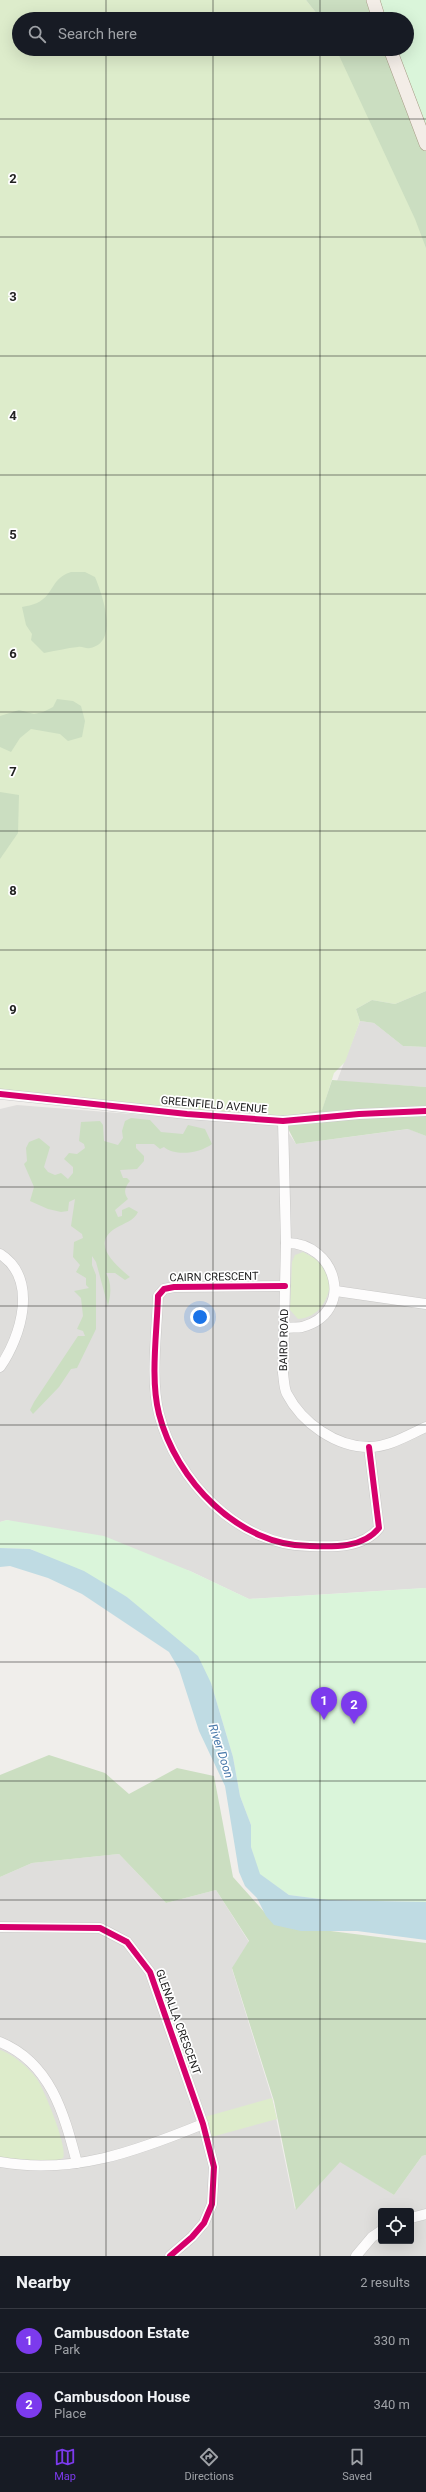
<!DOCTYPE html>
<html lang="en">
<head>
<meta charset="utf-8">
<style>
	:root { --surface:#171b24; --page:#242831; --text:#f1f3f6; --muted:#9ea1a6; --line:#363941; --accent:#7c3aed }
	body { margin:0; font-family:Roboto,sans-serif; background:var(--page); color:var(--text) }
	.controls { position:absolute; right:12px; bottom:12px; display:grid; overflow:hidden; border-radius:4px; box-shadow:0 4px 16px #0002 }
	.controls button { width:36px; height:36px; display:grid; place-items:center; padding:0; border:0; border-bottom:1px solid var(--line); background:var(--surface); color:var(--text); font:20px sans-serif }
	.you { position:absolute; left:200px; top:1317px; width:14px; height:14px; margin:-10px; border:3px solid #fff; border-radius:50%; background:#1a73e8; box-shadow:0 0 0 6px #1a73e833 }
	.badge { display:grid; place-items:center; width:26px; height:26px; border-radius:50%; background:var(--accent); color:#fff; font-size:13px; font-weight:700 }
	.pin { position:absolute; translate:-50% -33px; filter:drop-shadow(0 1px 2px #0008) }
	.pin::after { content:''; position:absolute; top:21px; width:14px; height:12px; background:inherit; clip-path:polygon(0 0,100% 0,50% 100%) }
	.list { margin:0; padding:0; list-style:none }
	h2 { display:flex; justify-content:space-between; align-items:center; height:52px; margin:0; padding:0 16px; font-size:17px }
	h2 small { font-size:13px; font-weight:400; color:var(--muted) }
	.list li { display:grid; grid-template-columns:26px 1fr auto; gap:12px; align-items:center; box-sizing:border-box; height:64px; padding:0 16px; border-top:1px solid var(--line) }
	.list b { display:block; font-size:15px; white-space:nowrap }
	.list p { margin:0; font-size:13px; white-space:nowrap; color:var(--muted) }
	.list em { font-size:13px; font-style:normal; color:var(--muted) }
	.icon { flex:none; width:22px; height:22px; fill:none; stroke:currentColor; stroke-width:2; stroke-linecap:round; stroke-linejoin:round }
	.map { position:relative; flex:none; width:426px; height:2256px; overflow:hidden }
	.search { position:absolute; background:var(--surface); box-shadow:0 4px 16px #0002; left:12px; right:12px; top:12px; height:44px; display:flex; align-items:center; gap:10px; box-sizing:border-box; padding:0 14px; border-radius:22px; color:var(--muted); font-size:15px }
	.sheet { height:180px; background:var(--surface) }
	nav { display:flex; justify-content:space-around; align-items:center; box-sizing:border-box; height:56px; border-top:1px solid var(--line); background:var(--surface); font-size:11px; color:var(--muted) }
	nav a { display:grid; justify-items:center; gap:2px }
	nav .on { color:var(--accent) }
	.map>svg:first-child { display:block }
	.residential { fill:#dfdedc; fill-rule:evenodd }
	.grass { fill:#ddeccb }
	.forest { fill:#cbdec1 }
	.park { fill:#daf5da }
	.water { fill:#bfdbe3 }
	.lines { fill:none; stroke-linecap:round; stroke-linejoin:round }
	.minor-casing { stroke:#c9c8c7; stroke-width:11 }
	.major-casing { stroke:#a79c86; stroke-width:14 }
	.minor { stroke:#fdfcfc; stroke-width:10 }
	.major { stroke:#f3ede7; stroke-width:13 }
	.cycleway-casing { stroke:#fff; stroke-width:8 }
	.cycleway { stroke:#d6006c; stroke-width:6 }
	.grid { fill:none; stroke:#222; stroke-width:1; stroke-opacity:0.55 }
	.labels { text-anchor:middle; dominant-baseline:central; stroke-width:3.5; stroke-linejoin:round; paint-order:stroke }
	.street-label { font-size:11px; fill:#222; stroke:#fff }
	.water-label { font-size:12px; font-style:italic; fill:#4a7aab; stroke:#fff }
	.grid-label { font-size:13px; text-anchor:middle; font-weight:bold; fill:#222; stroke:#fff; stroke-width:3.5; stroke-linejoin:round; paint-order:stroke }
</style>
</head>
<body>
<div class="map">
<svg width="426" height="2256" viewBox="0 0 426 2256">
	<rect width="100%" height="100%" fill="#f0eeeb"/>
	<g class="residential">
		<path d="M 360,1021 L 374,1023 L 403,1046 L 426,1047 L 426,1087 L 337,1081 Z"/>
		<path d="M 17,1105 L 284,1126 L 296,1144 L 409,1129 L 426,1136 L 426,1588 L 249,1599 L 190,1571 L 7,1520 L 0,1522 L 0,1109 Z"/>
		<path d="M 119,1854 L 166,1903 L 216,1890 L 249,1942 L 232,1969 L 272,2098 L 295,2209 L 340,2161 L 394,2195 L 422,2156 L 426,2155 L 426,2256 L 0,2256 L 0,1877 L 32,1863 ZM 381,2211 L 411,2211 L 411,2241 L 381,2241 Z"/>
	</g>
	<g class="grass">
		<path d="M 0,0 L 306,0 L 321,19 L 19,19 L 19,49 L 337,49 L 426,233 L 426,991 L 395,1004 L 372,1000 L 356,1009 L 360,1021 L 345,1062 L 334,1073 L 322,1111 L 282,1117 L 0,1094 Z"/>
		<path d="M 303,1252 L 321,1262 L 331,1282 C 327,1302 319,1317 298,1319 L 290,1310 L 292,1262 L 295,1255 Z"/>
		<path d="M 0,2050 C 13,2054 29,2068 37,2079 C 44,2089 68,2148 63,2158 C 43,2167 20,2164 0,2159 Z"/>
		<path d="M 272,2098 L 277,2119 L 208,2138 L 201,2118 Z"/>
	</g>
	<g class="forest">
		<path d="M 306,0 L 366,0 L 373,19 L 321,19 Z"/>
		<path d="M 336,49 L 385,49 L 426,149 L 426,248 L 415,219 Z"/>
		<path d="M 71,572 L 85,572 L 95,577 C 102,594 120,643 90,648 C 86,649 82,646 78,647 C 67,648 55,651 44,653 L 31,640 L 32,634 L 26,625 L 22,607 C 26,606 33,605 37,603 C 54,595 51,578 71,572 Z"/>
		<path d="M 57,699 L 73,701 L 81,706 L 85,721 L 82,737 L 68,741 L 60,734 L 31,729 L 20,738 L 11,752 L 0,747 L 0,716 L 19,710 L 34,714 L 43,712 L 53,707 Z"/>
		<path d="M 0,792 L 19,795 L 18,833 L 0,859 Z"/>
		<path d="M 426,991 L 426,1047 L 403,1046 L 374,1023 L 360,1021 L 356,1009 L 372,1000 L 395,1004 Z"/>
		<path d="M 332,1080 L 426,1087 L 426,1136 L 408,1129 L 296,1144 L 282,1117 L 322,1110 Z"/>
		<path d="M 131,1118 L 150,1120 L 161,1132 L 183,1134 L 188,1125 L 205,1129 L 212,1144 C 200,1153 176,1157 164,1147 L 160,1149 L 154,1144 L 136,1144 L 136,1148 L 144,1156 L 144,1161 L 137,1169 L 120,1170 L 123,1178 L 127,1178 L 130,1181 C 125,1187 123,1192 128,1199 L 115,1210 L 118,1217 L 122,1216 L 122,1210 L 129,1207 L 138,1212 C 134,1221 124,1223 116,1228 C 89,1244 117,1266 130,1277 L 125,1280 L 115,1273 L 106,1273 C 112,1284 111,1294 108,1306 L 96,1262 L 92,1256 L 92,1265 L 96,1275 L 96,1329 L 77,1368 L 71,1369 L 59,1387 L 33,1414 L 30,1410 L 34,1402 L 78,1336 L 85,1336 L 83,1331 L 77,1329 L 83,1316 L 81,1298 L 74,1291 L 89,1288 L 86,1285 L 86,1278 L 76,1272 L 80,1265 L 73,1257 L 74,1242 L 83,1238 L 82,1234 L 71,1226 L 75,1199 L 69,1202 L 68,1211 L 61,1212 L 48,1209 L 30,1201 L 34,1187 L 24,1164 L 27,1161 L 26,1148 L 29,1142 L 39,1138 L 50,1147 L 44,1167 L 48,1172 L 55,1175 L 61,1173 L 68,1179 L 73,1173 L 73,1167 L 64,1159 L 69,1153 L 77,1154 L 85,1148 L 84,1144 L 79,1141 L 81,1122 L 100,1121 L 103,1125 L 104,1141 L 118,1145 L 123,1138 L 122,1131 L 125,1121 Z"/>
		<path d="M 49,1755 L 105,1773 L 129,1794 L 177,1768 L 214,1776 L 233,1877 L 275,1924 L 426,1943 L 426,2155 L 422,2156 L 394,2195 L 340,2162 L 296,2210 L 274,2101 L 232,1968 L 249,1941 L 216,1890 L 166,1903 L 119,1854 L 32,1863 L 0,1877 L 0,1775 Z"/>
	</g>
	<g class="park">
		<path d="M 376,0 L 426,0 L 426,133 L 394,49 L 407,49 L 407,19 L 382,19 Z"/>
		<path d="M 7,1520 L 104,1536 L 190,1571 L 249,1599 L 426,1588 L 426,1902 L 328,1900 L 289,1895 L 259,1874 L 251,1847 L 251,1825 L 240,1796 L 233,1757 L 211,1683 L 156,1623 L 127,1597 L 31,1549 L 0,1548 L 0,1522 Z"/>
	</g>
	<path class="water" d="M 0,1548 L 30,1549 L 84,1571 L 127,1597 L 198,1656 L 211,1683 L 233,1757 L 240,1796 L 251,1825 L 251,1847 L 260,1874 L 289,1895 L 328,1900 L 426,1902 L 426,1940 L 357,1931 L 301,1931 L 274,1925 L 266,1916 L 257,1898 L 245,1886 L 239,1872 L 225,1786 L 199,1731 L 179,1669 L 169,1652 L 82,1594 L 48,1578 L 10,1566 L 0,1567 Z"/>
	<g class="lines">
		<g class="minor-casing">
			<g id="minor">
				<path d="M 0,1094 L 187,1114 L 283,1121 L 359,1114 L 426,1111"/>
				<path d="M 283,1121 L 286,1243 L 283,1373 C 284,1380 284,1389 287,1394 C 302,1423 336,1447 369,1447 C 389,1447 408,1435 426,1427"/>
				<path d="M 0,1254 C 39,1279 21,1337 0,1367"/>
				<path d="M 285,1286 L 174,1287 L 164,1289 L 158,1296 C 157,1332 150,1379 159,1414 C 176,1480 238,1546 310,1546 C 334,1547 363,1548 379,1528 L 369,1447"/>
				<path d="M 336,1291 L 426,1304"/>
				<path d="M 284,1328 C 290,1327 297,1328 302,1327 C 356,1313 337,1242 286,1243"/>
				<path d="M 0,1927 L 100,1928 L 127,1942 L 150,1972 L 203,2124 L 214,2167 L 212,2204 L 204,2223 L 192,2237 L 170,2256"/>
				<path d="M 0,2042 C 51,2063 64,2114 77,2163"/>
				<path d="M 0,2162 C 73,2175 137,2151 203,2124"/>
				<path d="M 411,2218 L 426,2214"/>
				<path d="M 356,2256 L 372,2237 L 381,2231"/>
			</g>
		</g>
		<g class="major-casing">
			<g id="major">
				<path d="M 373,0 L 379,19"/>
				<path d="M 390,49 L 426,144"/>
			</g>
		</g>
		<use href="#minor" class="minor"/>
		<use href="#major" class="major"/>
		<g class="cycleway-casing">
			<g id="cycleway">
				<path d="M 0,1094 L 187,1114 L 283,1121 L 359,1114 L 426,1111"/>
				<path d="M 285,1286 L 174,1287 L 164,1289 L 158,1296 C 157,1332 150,1379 159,1414 C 176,1480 238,1546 310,1546 C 334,1547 363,1548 379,1528 L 369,1447"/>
				<path d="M 0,1927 L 100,1928 L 127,1942 L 150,1972 L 203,2124 L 214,2167 L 212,2204 L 204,2223 L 192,2237 L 170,2256"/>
			</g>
		</g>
		<use href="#cycleway" class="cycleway"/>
	</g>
	<path class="grid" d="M 106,0 L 106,19M 213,0 L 213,19M 320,0 L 320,19M 106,49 L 106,2256M 213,49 L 213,2256M 320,49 L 320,2256M 0,119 L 426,119M 0,237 L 426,237M 0,356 L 426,356M 0,475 L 426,475M 0,594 L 426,594M 0,712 L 426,712M 0,831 L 426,831M 0,950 L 426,950M 0,1069 L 426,1069M 0,1187 L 426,1187M 0,1306 L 426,1306M 0,1425 L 426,1425M 0,1544 L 426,1544M 0,1662 L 426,1662M 0,1781 L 426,1781M 0,1900 L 426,1900M 0,2019 L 426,2019M 0,2137 L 426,2137"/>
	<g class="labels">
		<g class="street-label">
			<text transform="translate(214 1105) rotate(5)">GREENFIELD AVENUE</text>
			<text transform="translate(214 1277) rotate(-1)">CAIRN CRESCENT</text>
			<text transform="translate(284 1340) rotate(-89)">BAIRD ROAD</text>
			<text transform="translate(178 2022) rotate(70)">GLENALLA CRESCENT</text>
		</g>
		<g class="water-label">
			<text transform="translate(221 1751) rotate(72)">River Doon</text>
		</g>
	</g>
	<g class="grid-label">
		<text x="13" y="183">2</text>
		<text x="13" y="301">3</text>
		<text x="13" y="420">4</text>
		<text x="13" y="539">5</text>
		<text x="13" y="658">6</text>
		<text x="13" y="776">7</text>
		<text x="13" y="895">8</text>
		<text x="13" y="1014">9</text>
	</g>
</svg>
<div class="controls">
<button><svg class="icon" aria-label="locate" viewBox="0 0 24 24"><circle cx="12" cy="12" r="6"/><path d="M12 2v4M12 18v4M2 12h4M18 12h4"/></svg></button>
</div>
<div class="you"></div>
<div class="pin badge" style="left:324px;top:1720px">1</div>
<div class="pin badge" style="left:354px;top:1724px">2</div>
<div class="search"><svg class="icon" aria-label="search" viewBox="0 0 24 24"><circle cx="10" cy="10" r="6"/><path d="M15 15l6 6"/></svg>Search here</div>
</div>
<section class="sheet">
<h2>Nearby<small>2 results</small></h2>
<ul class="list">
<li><span class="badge">1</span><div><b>Cambusdoon Estate</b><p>Park</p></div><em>330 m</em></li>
<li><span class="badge">2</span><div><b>Cambusdoon House</b><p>Place</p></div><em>340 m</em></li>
</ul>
</section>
<nav>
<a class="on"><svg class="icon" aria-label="map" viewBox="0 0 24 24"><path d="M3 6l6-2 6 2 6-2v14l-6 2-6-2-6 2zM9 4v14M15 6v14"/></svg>Map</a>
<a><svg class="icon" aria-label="directions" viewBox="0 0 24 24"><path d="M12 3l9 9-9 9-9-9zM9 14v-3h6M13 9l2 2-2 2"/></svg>Directions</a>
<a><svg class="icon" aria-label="saved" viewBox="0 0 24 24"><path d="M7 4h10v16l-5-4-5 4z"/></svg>Saved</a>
</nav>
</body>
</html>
